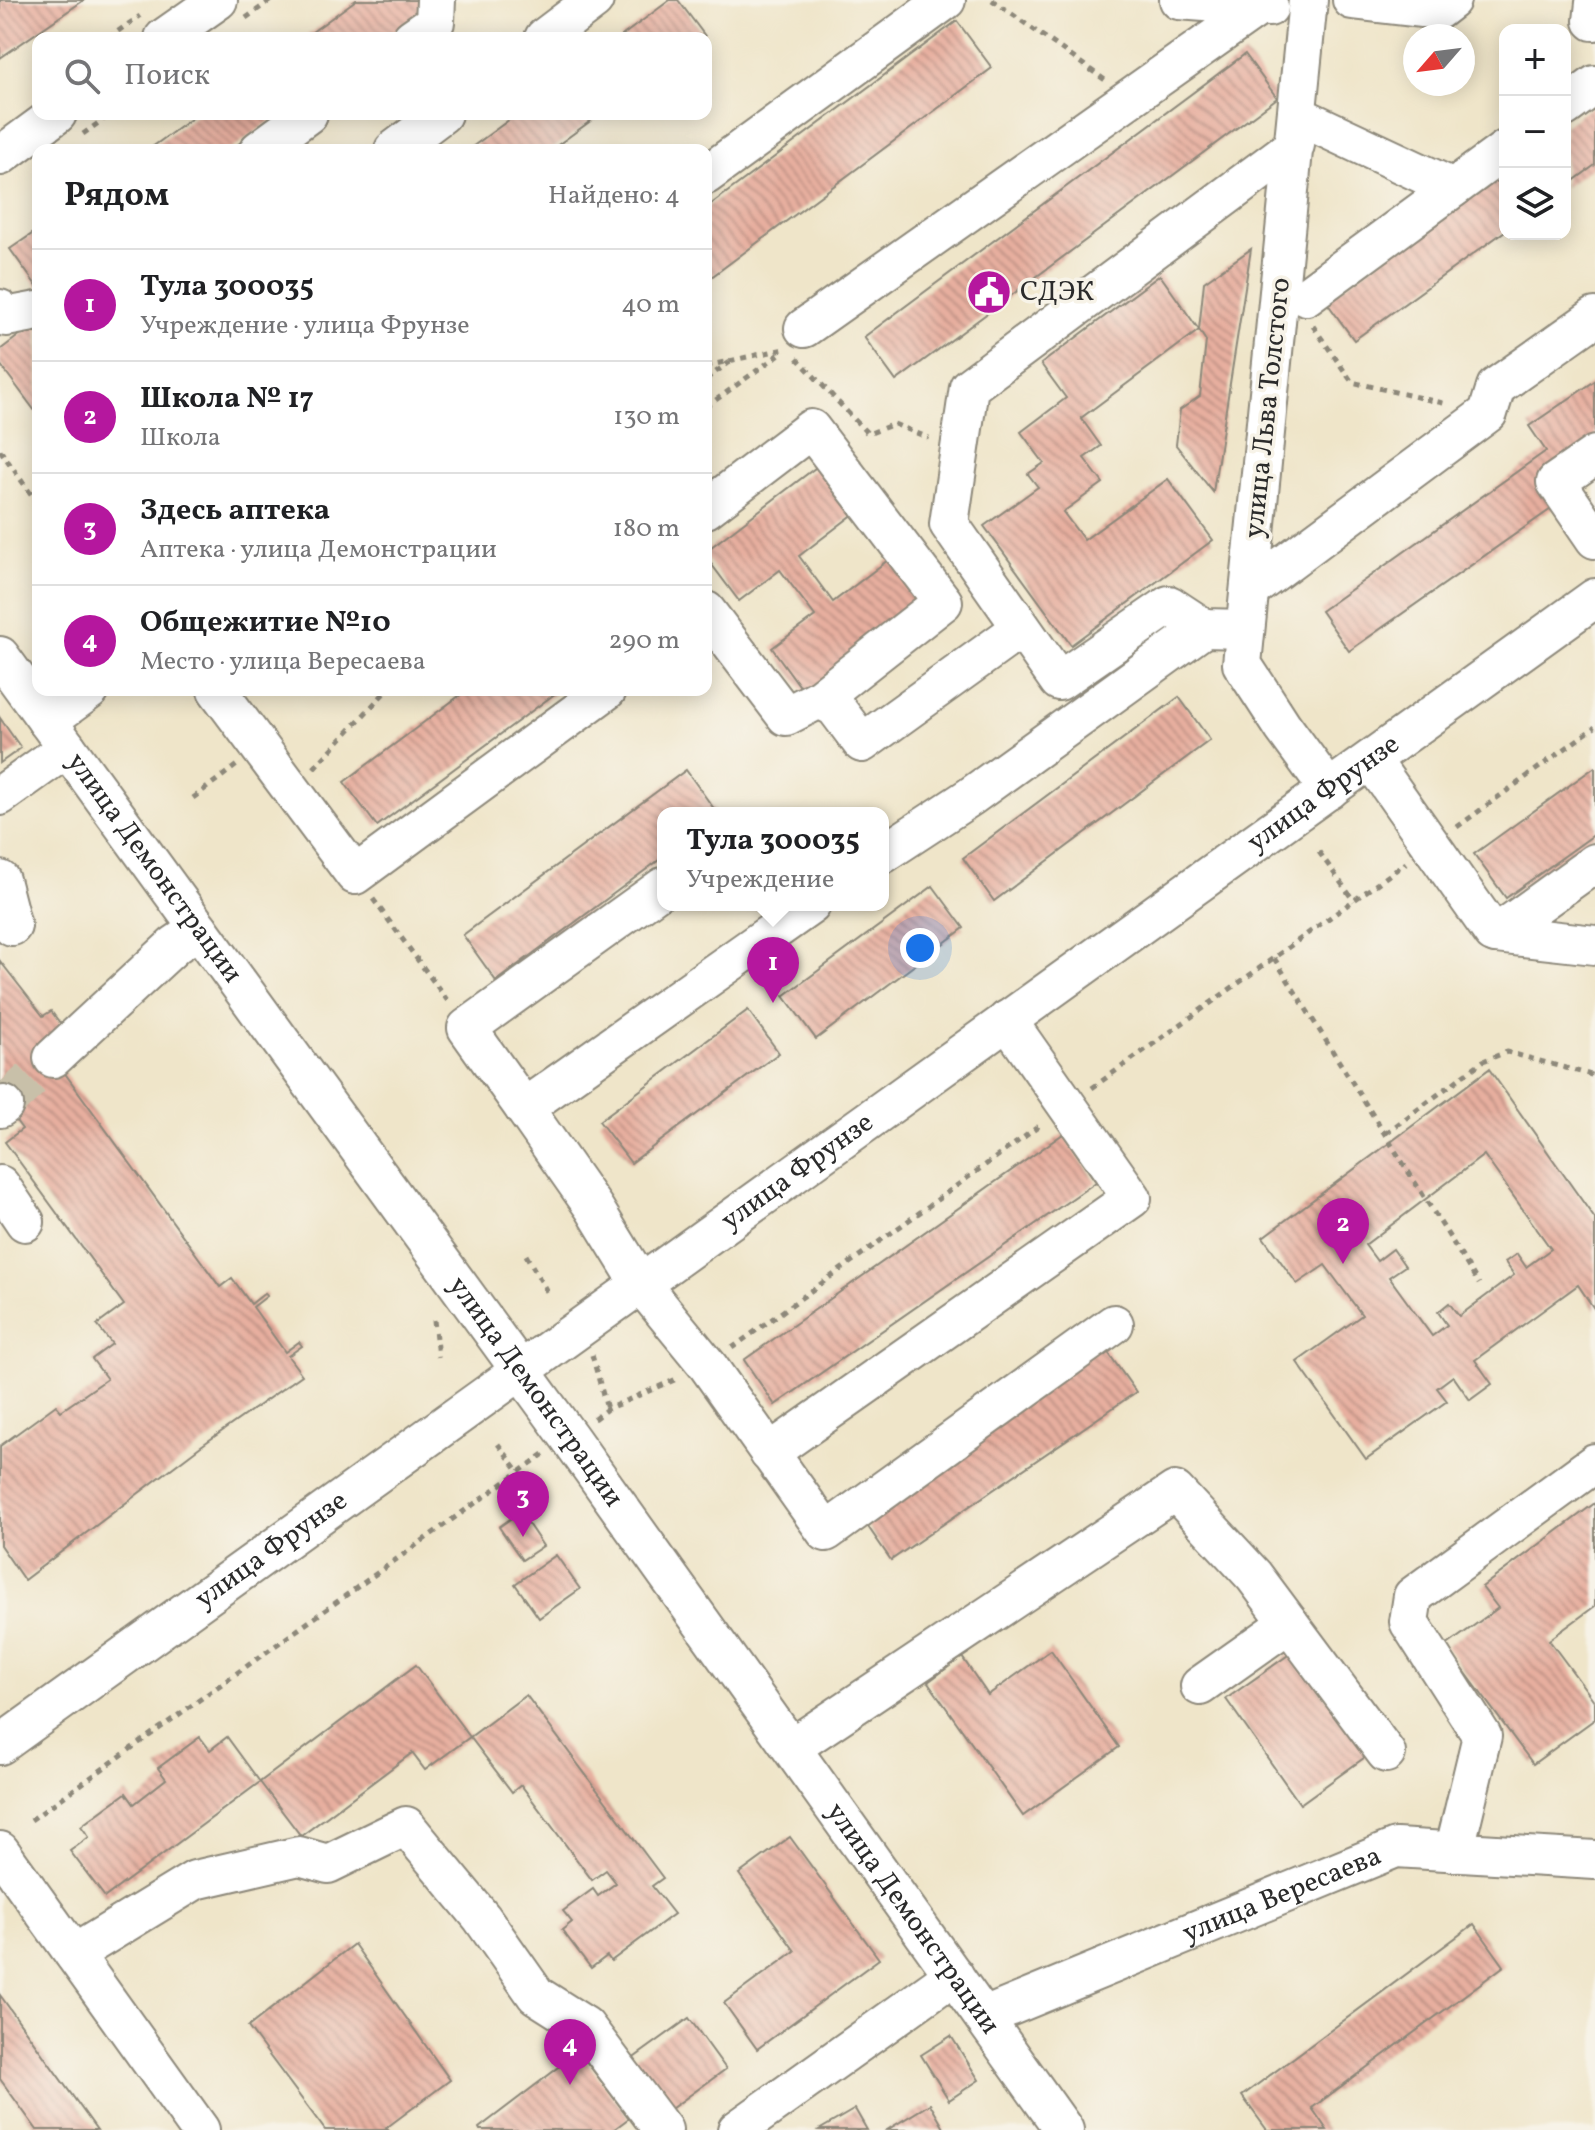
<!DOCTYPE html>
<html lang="ru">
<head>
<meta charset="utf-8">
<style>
	:root { --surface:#fff; --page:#f6f6f6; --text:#202124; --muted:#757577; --line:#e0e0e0; --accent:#b5179e }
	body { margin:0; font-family:Vollkorn,serif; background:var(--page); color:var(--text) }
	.controls { position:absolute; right:24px; top:24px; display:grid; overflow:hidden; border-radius:16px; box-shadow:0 4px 20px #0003 }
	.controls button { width:72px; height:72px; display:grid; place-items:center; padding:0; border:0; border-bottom:2px solid var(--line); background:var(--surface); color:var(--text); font:40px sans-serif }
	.compass { position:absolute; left:1403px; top:24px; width:72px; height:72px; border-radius:50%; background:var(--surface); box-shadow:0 4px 20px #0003; rotate:242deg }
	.you { position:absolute; left:920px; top:948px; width:28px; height:28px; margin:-20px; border:6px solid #fff; border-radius:50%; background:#1a73e8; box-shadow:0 0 0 12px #1a73e833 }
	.badge { display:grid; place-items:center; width:52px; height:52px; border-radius:50%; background:var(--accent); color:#fff; font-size:26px; font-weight:700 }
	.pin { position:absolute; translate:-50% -66px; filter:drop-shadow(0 2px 4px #0008) }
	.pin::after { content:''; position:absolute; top:42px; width:28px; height:24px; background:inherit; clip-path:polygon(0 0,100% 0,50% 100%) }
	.popup { position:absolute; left:657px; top:807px; width:232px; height:104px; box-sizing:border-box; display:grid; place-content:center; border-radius:16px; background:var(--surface); filter:drop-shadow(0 2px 6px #0005); font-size:26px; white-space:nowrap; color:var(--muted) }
	.popup b { font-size:30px; color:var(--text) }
	.popup::after { content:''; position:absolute; left:50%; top:100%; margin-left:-16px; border:16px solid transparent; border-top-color:var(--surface) }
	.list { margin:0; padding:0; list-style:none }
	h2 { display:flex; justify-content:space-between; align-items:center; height:104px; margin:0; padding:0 32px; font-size:34px }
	h2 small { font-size:26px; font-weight:400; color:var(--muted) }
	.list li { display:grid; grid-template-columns:52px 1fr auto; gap:24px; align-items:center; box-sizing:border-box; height:112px; padding:0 32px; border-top:2px solid var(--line) }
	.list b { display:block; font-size:30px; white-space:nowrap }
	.list p { margin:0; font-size:26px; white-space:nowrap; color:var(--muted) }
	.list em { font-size:26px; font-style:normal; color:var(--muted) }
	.icon { flex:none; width:44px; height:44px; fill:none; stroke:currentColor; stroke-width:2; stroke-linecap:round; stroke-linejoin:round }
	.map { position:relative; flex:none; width:1595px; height:2130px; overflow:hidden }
	.search { position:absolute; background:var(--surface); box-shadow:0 4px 20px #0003; left:32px; top:32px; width:680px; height:88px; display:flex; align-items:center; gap:20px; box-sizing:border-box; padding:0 28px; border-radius:16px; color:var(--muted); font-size:30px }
	.panel { position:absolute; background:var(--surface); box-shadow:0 4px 20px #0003; left:32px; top:144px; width:680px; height:552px; border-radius:16px }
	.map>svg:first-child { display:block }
	.building { fill:url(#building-back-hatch); fill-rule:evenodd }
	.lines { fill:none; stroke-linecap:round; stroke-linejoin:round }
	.minor-tunnel { stroke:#c8c0a9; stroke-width:38; stroke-dasharray:38 19; stroke-linecap:butt }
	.minor-casing { stroke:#8d887a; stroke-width:42 }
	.path { stroke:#8d887a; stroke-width:5; stroke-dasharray:6 6; stroke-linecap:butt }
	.minor { stroke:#fff; stroke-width:38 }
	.labels { text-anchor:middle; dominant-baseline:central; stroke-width:7; stroke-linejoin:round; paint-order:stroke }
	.poi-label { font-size:28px; fill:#2b2b2b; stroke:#f7f3e8; text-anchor:start }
	.street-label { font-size:28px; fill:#2b2b2b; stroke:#f7f3e8 }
</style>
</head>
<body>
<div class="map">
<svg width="1595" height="2130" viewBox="0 0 1595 2130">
	<defs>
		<pattern id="building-back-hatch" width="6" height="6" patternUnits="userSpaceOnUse" patternTransform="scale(2)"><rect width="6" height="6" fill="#e7af9f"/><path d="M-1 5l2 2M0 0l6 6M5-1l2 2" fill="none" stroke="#bb8f82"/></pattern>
	</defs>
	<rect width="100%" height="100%" fill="#f7f3e8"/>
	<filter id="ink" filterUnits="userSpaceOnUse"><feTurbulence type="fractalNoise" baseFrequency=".0125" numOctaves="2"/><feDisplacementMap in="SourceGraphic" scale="16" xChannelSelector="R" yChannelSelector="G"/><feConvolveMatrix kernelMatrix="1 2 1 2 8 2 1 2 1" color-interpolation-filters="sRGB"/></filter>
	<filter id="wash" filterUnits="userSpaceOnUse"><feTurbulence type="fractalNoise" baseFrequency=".006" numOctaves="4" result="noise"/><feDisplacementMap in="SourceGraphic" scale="32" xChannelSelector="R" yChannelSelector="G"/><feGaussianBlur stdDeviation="1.8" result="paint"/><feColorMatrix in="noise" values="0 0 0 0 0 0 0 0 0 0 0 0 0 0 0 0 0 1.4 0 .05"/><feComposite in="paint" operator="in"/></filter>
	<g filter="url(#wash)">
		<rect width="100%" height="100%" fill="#efe5c9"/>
		<g id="blocks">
			<g class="building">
				<path d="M 0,0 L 84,0 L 0,58 Z"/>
				<path d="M 356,0 L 419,0 L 425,9 L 385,38 L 304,38 Z"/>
				<path d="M 670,0 L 678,0 L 705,36 L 702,38 L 619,38 Z"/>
				<path d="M 957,21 L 992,68 L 706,281 L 706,208 Z"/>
				<path d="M 1245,54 L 1277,98 L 896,381 L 864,337 Z"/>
				<path d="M 1595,104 L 1595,165 L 1565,187 L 1565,126 Z"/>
				<path d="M 198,114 L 280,114 L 230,150 L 148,150 Z"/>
				<path d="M 517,114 L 600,114 L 551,150 L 468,150 Z"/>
				<path d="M 1505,169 L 1505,231 L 1354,340 L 1325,300 Z"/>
				<path d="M 38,230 L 38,288 L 10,249 Z"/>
				<path d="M 1251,249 L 1213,492 L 1176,445 L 1180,410 L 1200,396 L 1206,341 L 1199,330 L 1204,282 Z"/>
				<path d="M 1160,275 L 1199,330 L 1081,418 L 1101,446 L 1084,458 L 1103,483 L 1063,512 L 1084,540 L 1168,479 L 1213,540 L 1071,645 L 984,526 L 1038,487 L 1028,474 L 1044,463 L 1021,432 L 1066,398 L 1041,364 Z"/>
				<path d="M 38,321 L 38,415 L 0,364 L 0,350 Z"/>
				<path d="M 1595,381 L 1595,443 L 1561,502 L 1349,651 L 1321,611 L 1546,451 L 1529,426 Z"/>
				<path d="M 823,462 L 859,510 L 799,556 L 833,602 L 892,557 L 928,605 L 807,696 L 772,648 L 815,616 L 780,570 L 739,601 L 706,557 L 706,551 Z"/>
				<path d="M 467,690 L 560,690 L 377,826 L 344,782 Z"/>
				<path d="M 1179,697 L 1210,740 L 994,901 L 963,858 Z"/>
				<path d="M 0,718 L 21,748 L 0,763 Z"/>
				<path d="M 1595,767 L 1595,834 L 1506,898 L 1474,854 Z"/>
				<path d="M 686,770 L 717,813 L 663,813 L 663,857 L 496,981 L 463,935 Z"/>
				<path d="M 933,886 L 964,928 L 816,1039 L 784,996 Z"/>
				<path d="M 0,961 L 43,1016 L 51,1011 L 69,1035 L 48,1050 L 220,1287 L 232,1278 L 251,1304 L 265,1293 L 267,1296 L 253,1307 L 285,1352 L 299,1342 L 302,1346 L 288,1356 L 302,1375 L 201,1446 L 24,1580 L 0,1545 L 0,1446 L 56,1405 L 61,1411 L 107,1379 L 92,1359 L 112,1344 L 97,1325 L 124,1305 L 5,1142 L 22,1129 L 0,1099 Z"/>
				<path d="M 748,1010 L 779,1053 L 631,1163 L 599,1121 Z"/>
				<path d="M 1489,1069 L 1595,1219 L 1595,1310 L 1578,1285 L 1475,1360 L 1492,1384 L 1470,1400 L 1453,1376 L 1437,1388 L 1447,1401 L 1366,1459 L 1297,1362 L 1362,1315 L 1325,1265 L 1297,1284 L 1263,1237 ZM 1484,1155 L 1551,1249 L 1526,1267 L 1517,1254 L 1505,1262 L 1514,1275 L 1459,1316 L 1449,1303 L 1438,1312 L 1447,1325 L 1432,1336 L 1389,1277 L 1405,1266 L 1393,1249 L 1377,1261 L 1365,1245 Z"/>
				<path d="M 1063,1134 L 1096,1182 L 775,1405 L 744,1360 Z"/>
				<path d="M 1102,1344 L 1136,1392 L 891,1560 L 862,1518 Z"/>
				<path d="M 1595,1503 L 1595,1606 L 1549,1640 L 1595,1702 L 1595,1719 L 1533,1764 L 1446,1646 L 1498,1608 L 1482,1587 Z"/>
				<path d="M 520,1512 L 543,1546 L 522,1560 L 499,1527 Z"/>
				<path d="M 556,1555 L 580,1589 L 539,1618 L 515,1584 Z"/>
				<path d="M 1051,1650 L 1119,1747 L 1023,1816 L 928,1682 L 962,1657 L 988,1695 Z"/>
				<path d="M 1294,1651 L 1368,1755 L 1300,1804 L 1226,1699 Z"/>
				<path d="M 416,1665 L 470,1737 L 526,1695 L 663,1878 L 652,1886 L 674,1914 L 611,1961 L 607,1956 L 591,1968 L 562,1930 L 572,1922 L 563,1911 L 593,1889 L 598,1896 L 616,1883 L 606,1870 L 592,1880 L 521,1785 L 512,1792 L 470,1737 L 425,1770 L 412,1753 L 301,1836 L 260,1782 Z"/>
				<path d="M 200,1737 L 210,1750 L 227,1737 L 260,1782 L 105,1897 L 70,1851 L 89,1837 L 81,1826 L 126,1793 L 134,1804 L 166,1779 L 158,1768 Z"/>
				<path d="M 790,1837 L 879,1959 L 757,2049 L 724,2003 L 795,1951 L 739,1874 Z"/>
				<path d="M 1474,1924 L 1504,1966 L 1312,2108 L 1327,2130 L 1267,2130 L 1242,2096 Z"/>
				<path d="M 354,1944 L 450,2080 L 386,2128 L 388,2130 L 325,2130 L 248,2027 Z"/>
				<path d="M 0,1995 L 97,2130 L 37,2130 L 0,2079 Z"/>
				<path d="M 689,2018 L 726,2069 L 661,2116 L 624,2065 Z"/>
				<path d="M 951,2036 L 979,2080 L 949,2100 L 921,2055 Z"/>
				<path d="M 579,2052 L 629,2118 L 613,2130 L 480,2130 L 479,2128 Z"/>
				<path d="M 930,2104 L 945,2130 L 887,2130 Z"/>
				<path d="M 855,2109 L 867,2130 L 819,2130 Z"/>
			</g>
		</g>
	</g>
	<g filter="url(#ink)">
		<use href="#blocks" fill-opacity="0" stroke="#8d887a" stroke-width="2"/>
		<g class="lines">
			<path class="minor-tunnel" d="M 4,1105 L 53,1058"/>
			<g class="minor-casing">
				<g id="minor">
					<path d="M 1179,0 L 1269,7"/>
					<path d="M 1308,0 L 1242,664 L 1283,727 L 1329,790"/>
					<path d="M 1352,0 L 1438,10 L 1451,0"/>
					<path d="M 1595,3 L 1593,21 L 1595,21"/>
					<path d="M 164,38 L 218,0"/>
					<path d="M 412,38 L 435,22 L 436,0"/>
					<path d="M 544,38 L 594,0"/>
					<path d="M 1565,107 L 1595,85"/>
					<path d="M 1297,115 L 1453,188"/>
					<path d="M 259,150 L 308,114"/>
					<path d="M 394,150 L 442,114"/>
					<path d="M 0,156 L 57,114"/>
					<path d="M 706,175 L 946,0"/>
					<path d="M 1306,296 L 1505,150"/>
					<path d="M 0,309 L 6,317 L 38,311"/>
					<path d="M 804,328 L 1260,6"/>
					<path d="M 1595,455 L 1556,482 L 1595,539"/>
					<path d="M 706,509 L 811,429 L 943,602 L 819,699"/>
					<path d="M 1250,590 L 1488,413 L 1496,387 L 1595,317"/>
					<path d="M 706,611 L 786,716 L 819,699 L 835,707 L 862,743 L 1020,629"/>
					<path d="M 1245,629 L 1204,628 L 1169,605 L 1059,681 L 949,524 L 969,387 L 1295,145"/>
					<path id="s1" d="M 0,656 L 569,1437 L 1064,2130"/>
					<path d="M 217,690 L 355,875 L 607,690"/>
					<path d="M 47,721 L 90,690"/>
					<path d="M 1371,760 L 1493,933 L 1496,934 L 1595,863"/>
					<path d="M 0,796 L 67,748"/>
					<path d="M 883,854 L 970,797 L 1204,628"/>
					<path d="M 0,880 L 12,926"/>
					<path d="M 811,905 L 524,1108 L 594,1208 L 640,1283 L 708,1366 L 826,1532 L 1114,1324"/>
					<path d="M 1496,934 L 1595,945"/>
					<path d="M 53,1058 L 175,945 L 199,929"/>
					<path d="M 0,1108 L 4,1105"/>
					<path d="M 524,1108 L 467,1028 L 663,887"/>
					<path d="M 0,1185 L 25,1222"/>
					<path d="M 769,1453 L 1132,1198 L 1007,1020"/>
					<path d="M 1200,1686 L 1289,1623"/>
					<path id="s2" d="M 0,1745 L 1595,598"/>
					<path d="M 792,1747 L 1175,1491 L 1254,1576 L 1386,1753"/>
					<path d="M 0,1851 L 200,2130"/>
					<path d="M 1454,1852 L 1482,1736 L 1409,1622 L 1413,1596 L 1595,1463"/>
					<path d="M 74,1954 L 195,1880 L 299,1856 L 328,1864 L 406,1826 L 482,1918 L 536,1995 L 585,2026 L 663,2130"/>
					<path id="s3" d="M 984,2017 L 1396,1848 L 1595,1860"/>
					<path d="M 737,2130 L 954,1975"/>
				</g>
			</g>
			<g class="path">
				<path d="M 992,0 L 1105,80"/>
				<path d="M 246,18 L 271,0"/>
				<path d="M 108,38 L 140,16"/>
				<path d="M 83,134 L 111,114"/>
				<path d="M 1313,326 L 1352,382 L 1447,404"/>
				<path d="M 797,358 L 868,434 L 894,424 L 929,438"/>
				<path d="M 706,366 L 784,349"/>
				<path d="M 706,379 L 730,362"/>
				<path d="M 706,407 L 784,351"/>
				<path d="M 0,450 L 38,504"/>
				<path d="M 314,768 L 387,690"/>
				<path d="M 193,798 L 237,765"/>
				<path d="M 1457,827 L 1595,727"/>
				<path d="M 1319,852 L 1354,901"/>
				<path d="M 373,899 L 450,1004"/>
				<path d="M 1274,958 L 1479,1284"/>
				<path d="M 1092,1088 L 1406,863"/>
				<path d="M 1386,1133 L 1483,1061 L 1507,1052 L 1595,1076"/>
				<path d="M 526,1255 L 549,1295"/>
				<path d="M 434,1320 L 438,1357"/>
				<path d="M 732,1348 L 1042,1124"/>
				<path d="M 592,1355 L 607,1409"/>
				<path d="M 594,1419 L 607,1409 L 679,1378"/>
				<path d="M 498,1444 L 518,1470"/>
				<path d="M 31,1820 L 544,1454"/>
			</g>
			<use href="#minor" class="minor"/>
		</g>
	</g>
	<defs>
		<g id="civic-disc" transform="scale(2.3)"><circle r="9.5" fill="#b5179e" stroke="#f7f3e8"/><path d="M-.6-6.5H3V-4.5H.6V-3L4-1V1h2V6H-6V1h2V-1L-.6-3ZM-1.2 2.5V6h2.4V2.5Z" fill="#fff"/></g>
	</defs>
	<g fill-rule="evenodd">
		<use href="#civic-disc" x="989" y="292"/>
	</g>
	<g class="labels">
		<g class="poi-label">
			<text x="1020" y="292">СДЭК</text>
		</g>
		<g class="street-label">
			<text transform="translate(1268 408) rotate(-84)">улица Льва Толстого</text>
			<text stroke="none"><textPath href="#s2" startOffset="1630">улица Фрунзе</textPath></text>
			<text stroke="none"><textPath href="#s1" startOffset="262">улица Демонстрации</textPath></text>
			<text stroke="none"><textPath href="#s2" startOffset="982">улица Фрунзе</textPath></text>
			<text stroke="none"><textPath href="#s1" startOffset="910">улица Демонстрации</textPath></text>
			<text stroke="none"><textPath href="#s2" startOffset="334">улица Фрунзе</textPath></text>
			<text stroke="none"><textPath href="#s3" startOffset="322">улица Вересаева</textPath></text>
			<text stroke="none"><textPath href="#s1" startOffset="1558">улица Демонстрации</textPath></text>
		</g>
	</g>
</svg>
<div class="controls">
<button>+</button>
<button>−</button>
<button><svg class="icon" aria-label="layers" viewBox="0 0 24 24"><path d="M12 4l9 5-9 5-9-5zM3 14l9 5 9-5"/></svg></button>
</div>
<svg class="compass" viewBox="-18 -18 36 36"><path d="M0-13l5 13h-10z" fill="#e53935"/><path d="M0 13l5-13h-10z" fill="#757577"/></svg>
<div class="you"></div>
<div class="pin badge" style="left:773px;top:1003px">1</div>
<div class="popup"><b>Тула 300035</b>Учреждение</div>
<div class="pin badge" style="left:1343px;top:1264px">2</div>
<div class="pin badge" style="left:523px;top:1537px">3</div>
<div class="pin badge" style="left:570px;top:2085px">4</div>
<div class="search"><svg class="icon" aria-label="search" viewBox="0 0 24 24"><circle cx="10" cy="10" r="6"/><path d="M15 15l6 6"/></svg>Поиск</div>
<section class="panel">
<h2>Рядом<small>Найдено: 4</small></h2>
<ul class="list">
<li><span class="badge">1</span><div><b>Тула 300035</b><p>Учреждение · улица Фрунзе</p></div><em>40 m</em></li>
<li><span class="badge">2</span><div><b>Школа № 17</b><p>Школа</p></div><em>130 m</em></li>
<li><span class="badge">3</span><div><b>Здесь аптека</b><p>Аптека · улица Демонстрации</p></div><em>180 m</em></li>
<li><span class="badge">4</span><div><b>Общежитие №10</b><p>Место · улица Вересаева</p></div><em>290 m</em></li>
</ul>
</section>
</div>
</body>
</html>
